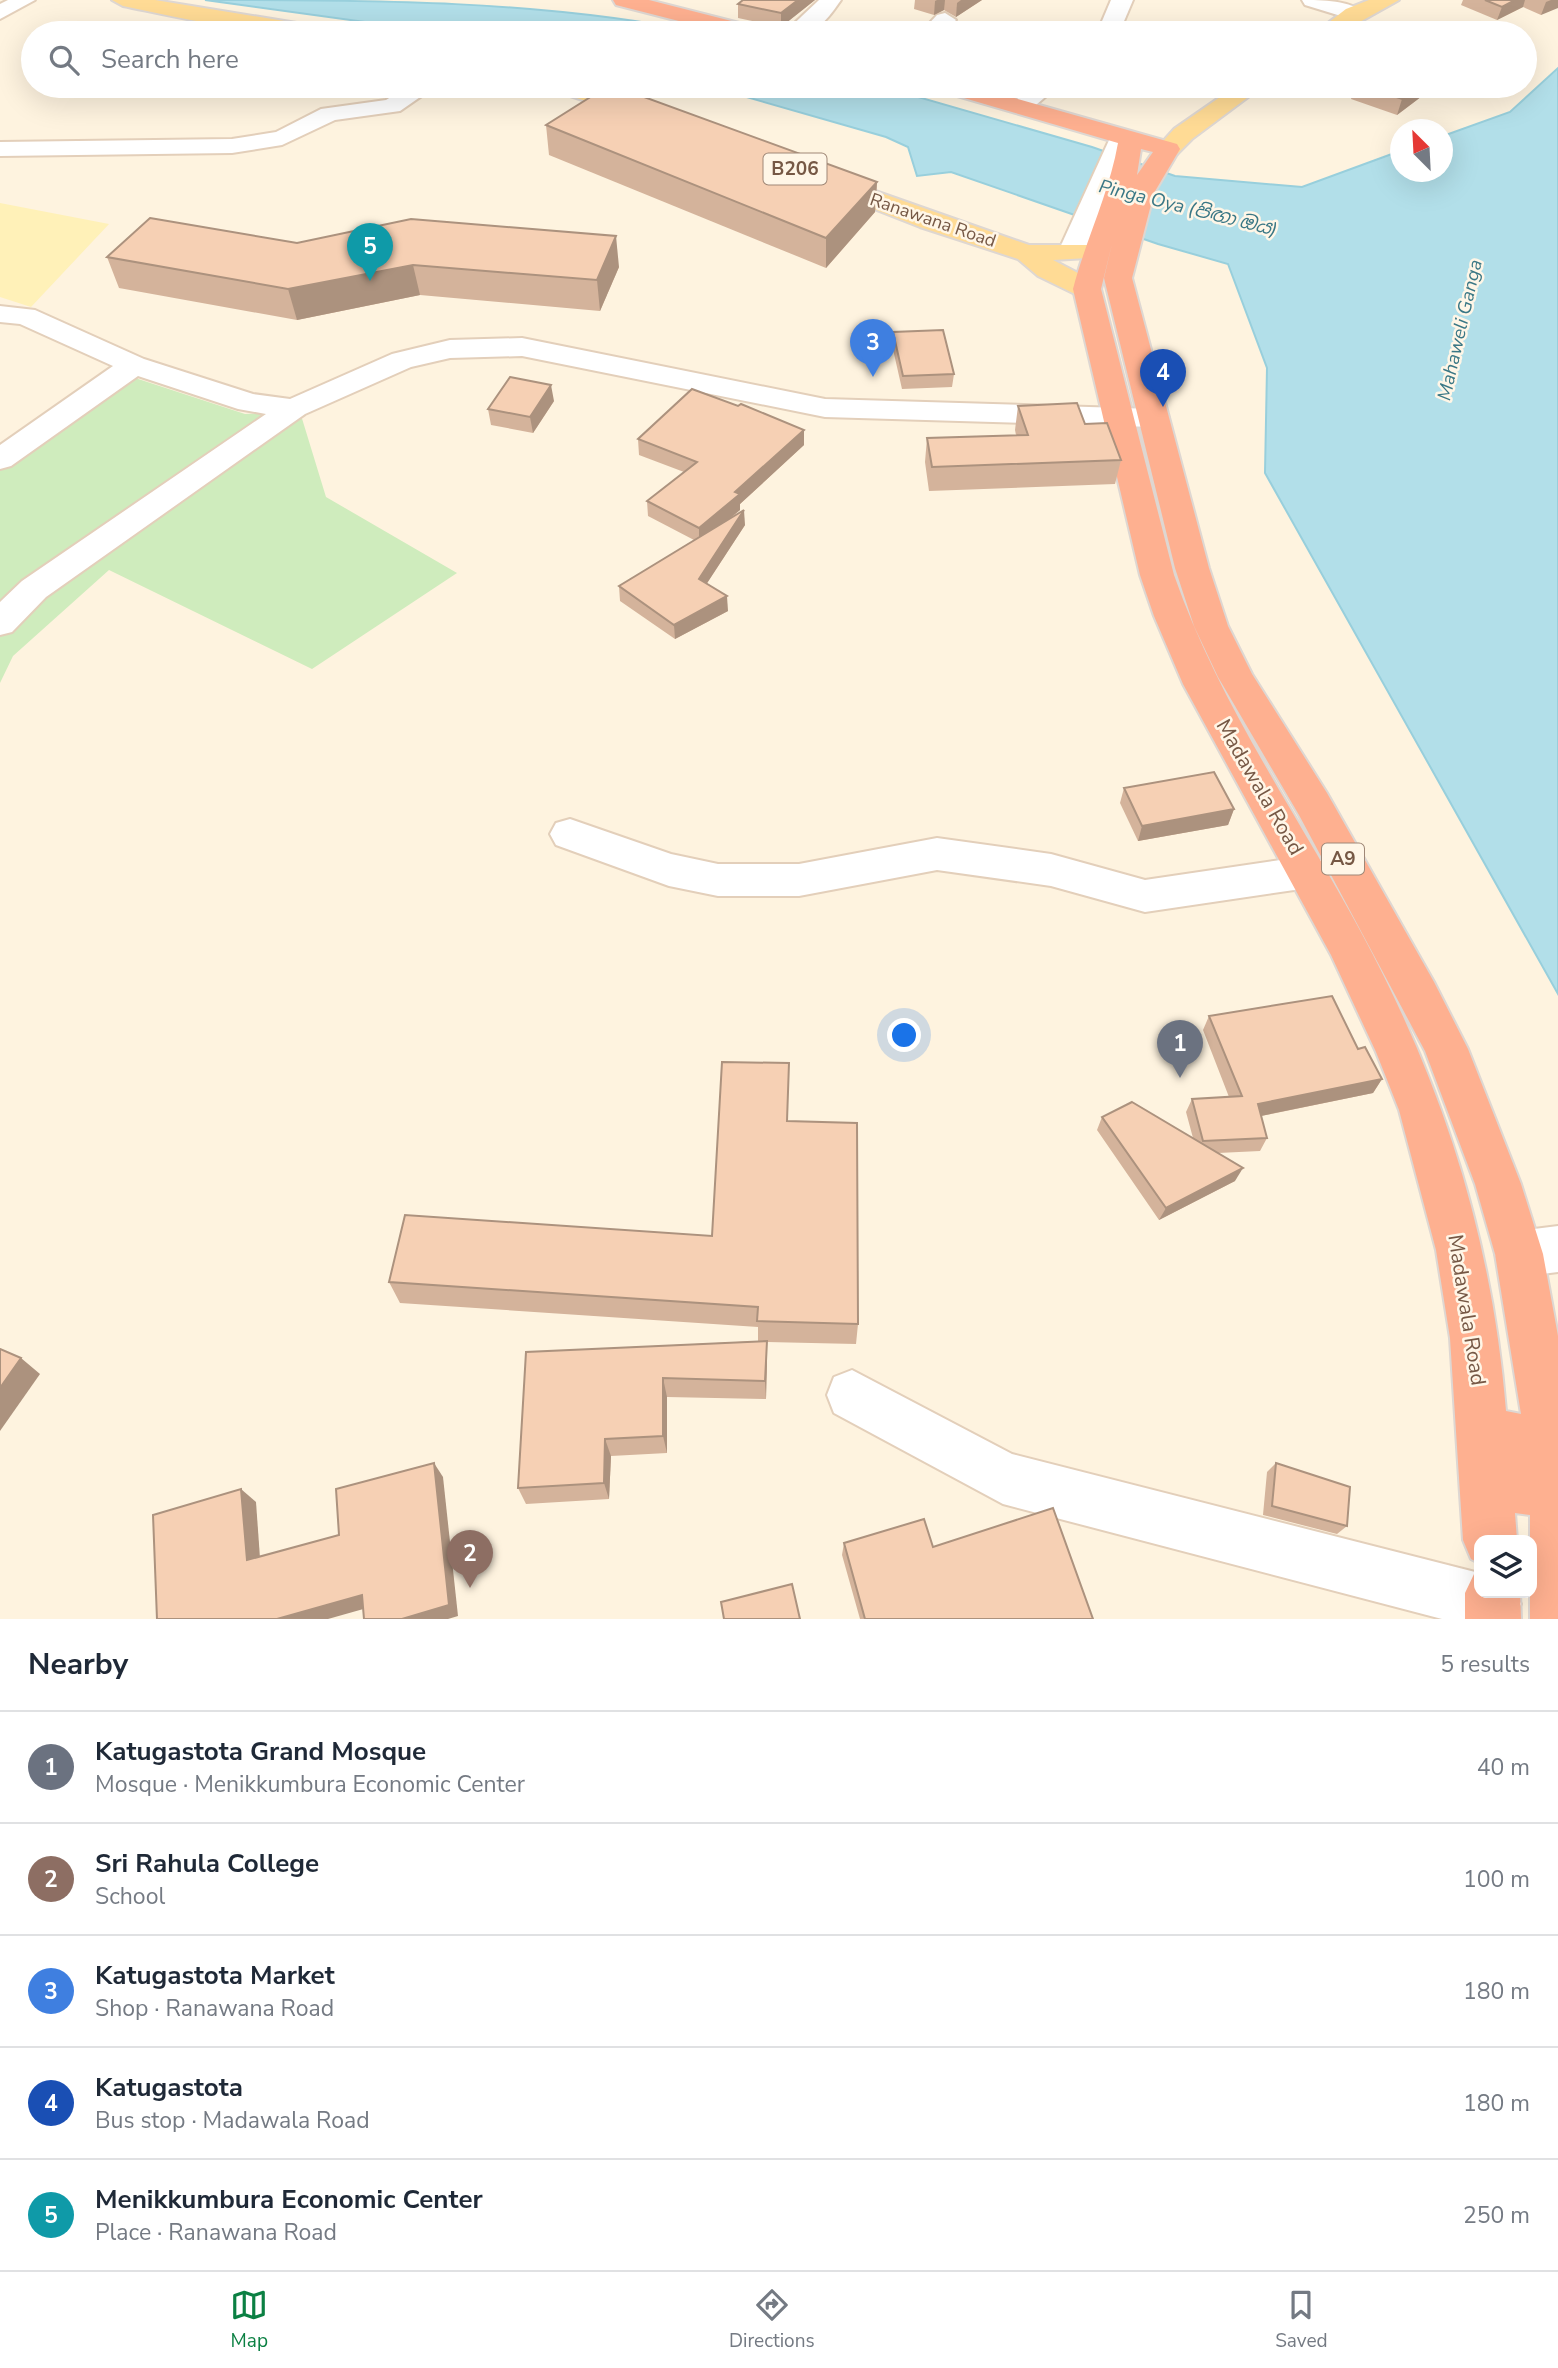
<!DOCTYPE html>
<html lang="en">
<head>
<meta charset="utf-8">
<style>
	:root { --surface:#fff; --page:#f6f6f7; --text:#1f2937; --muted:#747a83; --line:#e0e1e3; --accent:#0b8043 }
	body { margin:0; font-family:"Nunito Sans","Noto Sans Sinhala",sans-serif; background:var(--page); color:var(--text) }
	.controls { position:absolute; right:21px; bottom:21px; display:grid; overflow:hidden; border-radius:14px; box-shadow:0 7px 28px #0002 }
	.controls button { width:63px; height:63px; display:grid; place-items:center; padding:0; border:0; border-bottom:2px solid var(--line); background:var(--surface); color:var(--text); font:35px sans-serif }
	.compass { position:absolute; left:1390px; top:119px; width:63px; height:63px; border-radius:50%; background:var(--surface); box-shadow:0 7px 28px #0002; rotate:336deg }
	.you { position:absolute; left:905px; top:1036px; width:24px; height:24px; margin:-18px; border:5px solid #fff; border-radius:50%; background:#1a73e8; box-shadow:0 0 0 10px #1a73e833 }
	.badge { display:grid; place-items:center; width:46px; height:46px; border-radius:50%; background:var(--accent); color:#fff; font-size:23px; font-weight:700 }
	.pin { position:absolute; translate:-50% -58px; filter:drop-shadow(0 2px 4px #0008) }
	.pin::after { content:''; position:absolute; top:37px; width:24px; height:21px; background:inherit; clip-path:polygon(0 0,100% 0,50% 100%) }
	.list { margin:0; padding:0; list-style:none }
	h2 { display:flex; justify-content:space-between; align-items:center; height:91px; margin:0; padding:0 28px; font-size:30px }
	h2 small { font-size:23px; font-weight:400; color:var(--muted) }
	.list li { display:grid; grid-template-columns:46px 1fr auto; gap:21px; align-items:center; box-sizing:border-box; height:112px; padding:0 28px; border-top:2px solid var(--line) }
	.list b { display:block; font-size:26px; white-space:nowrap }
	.list p { margin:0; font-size:23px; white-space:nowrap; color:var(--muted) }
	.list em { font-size:23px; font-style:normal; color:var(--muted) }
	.icon { flex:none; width:38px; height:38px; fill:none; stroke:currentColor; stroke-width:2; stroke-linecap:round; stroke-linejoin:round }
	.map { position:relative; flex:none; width:1558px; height:1619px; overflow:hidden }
	.search { position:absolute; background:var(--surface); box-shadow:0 7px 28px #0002; left:21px; right:21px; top:21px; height:77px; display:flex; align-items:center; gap:18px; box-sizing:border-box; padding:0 24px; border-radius:38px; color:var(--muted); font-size:26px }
	.sheet { height:651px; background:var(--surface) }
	nav { display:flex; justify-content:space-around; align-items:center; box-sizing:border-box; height:98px; border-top:2px solid var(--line); background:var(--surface); font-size:19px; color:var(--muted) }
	nav a { display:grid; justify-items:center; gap:4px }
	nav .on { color:var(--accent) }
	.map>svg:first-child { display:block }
	.green { fill:#cfecbd }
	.sand { fill:#fff1b8 }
	.water { fill:#b2dfe9; stroke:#98cfdc; stroke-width:2 }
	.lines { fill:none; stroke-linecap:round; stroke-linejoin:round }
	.street-casing { stroke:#e3cfba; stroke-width:4 }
	.primary-casing { stroke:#ded7d2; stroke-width:4 }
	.highway-casing { stroke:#ded7d2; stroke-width:4 }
	.street { fill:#fff; fill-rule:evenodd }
	.primary { fill:#ffdb95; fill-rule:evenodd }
	.highway { fill:#feb090; fill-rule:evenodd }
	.wall { fill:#d4b39b }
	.shaded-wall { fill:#ac927e }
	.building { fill:#f6d0b4; stroke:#ac927e; stroke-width:2 }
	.labels { text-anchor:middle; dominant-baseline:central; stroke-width:5; stroke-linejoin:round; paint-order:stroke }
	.far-street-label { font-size:18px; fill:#765845; stroke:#fff6e7 }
	.shield { fill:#fff6e7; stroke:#9f8776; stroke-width:2 }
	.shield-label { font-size:19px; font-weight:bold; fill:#765845 }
	.far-water-label { font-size:19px; font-style:italic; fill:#3a7785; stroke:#fff6e7 }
	.street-label { font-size:21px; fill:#765845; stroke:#fff6e7 }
</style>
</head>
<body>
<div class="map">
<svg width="1558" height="1619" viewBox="0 0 1558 1619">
	<rect width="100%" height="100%" fill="#fef3df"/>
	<path class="green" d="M 126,375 L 245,414 L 300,412 L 326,497 L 457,573 L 312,669 L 109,570 L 13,656 L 0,683 L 0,464 Z"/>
	<path class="sand" d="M 0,203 L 109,224 L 31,307 L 0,297 Z"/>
	<g class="water">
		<path d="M 205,0 C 370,0 542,0 703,33 L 445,33 Z"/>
		<path d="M 1558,68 L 1558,994 L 1265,473 L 1267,368 L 1228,264 L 1158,244 L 951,172 L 917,176 L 908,147 L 886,137 L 708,86 L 880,86 L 1092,147 L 1175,176 L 1302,187 L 1400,151 L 1400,172 L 1442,172 L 1443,136 L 1510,112 Z"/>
	</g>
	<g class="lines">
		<g class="street-casing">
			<g id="street">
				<path d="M 8,0 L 35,0 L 0,19 L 0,4 Z"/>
				<path d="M 819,0 L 841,0 C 822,27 817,33 784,33 Z"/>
				<path d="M 1111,0 L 1133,0 L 1119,33 L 1097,33 Z"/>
				<path d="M 1302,0 C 1321,0 1352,0 1365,14 L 1354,20 L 1305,5 Z"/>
				<path d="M 945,13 L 956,20 L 943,33 L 920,33 L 937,15 Z"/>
				<path d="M 408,86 L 436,86 L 400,111 L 335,120 L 282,145 L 232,153 L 0,156 L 0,142 L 232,139 L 276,132 L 321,109 L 386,100 Z"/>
				<path d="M 1032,86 L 1058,86 L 1029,111 L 1013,111 L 1009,106 Z"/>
				<path d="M 1122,131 L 1131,133 L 1134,138 L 1084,252 L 1080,258 L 1062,258 L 1058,252 L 1110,138 L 1113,133 Z"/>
				<path d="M 0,306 L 35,310 L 144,359 L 253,394 L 290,399 L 392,354 L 450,340 L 522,338 L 825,399 L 1154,409 L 1165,411 L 1169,418 L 1165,425 L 1154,427 L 825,417 L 522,356 L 450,358 L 411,367 L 305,414 L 46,597 L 12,632 L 0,635 L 0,602 L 22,581 L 266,414 L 238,409 L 138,376 L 11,466 L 0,469 L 0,445 L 113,366 L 20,324 L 0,322 Z"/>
				<path d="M 570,819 L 671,854 L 718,864 L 799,864 L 937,838 L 1051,854 L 1145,880 L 1308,856 L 1322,861 L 1328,872 L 1322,883 L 1308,888 L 1145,912 L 1051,886 L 937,870 L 799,896 L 718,896 L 669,886 L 556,845 L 550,834 L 556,823 Z"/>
				<path d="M 1558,1226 L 1558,1272 L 1519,1277 L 1502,1270 L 1495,1254 L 1502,1238 L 1519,1231 Z"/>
				<path d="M 852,1370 L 1012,1454 L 1479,1573 L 1479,1593 L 1516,1593 L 1521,1604 L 1514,1619 L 1442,1619 L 1003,1504 L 834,1413 L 827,1395 L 834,1377 Z"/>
			</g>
		</g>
		<g class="primary-casing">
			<g id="primary">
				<path d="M 112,0 L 155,0 L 315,26 L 326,33 C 257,36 191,20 123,6 Z"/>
				<path d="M 1369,0 L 1399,0 L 1340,33 L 1315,33 L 1346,9 Z"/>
				<path d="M 551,86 L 586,86 L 651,107 L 655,112 L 651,117 L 635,117 L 555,91 Z"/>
				<path d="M 1236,86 L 1263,86 L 1192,139 L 1177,154 L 1159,154 L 1156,149 L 1174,129 Z"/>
				<path d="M 827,174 L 1029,245 L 1105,245 L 1109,251 L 1105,257 L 1053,260 L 1097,283 L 1101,289 L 1097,295 L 1077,295 L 1038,276 L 1018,259 L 920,227 L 818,187 L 814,182 L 818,177 Z"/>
			</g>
		</g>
		<g class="highway-casing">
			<g id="highway">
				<path d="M 613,0 L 649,0 L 759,28 L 762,33 L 726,33 L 616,5 Z"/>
				<path d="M 936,86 L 972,86 L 1177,144 L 1180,149 L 1154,193 L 1132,278 L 1209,568 L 1228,626 L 1252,674 L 1327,793 L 1434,982 L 1468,1049 L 1521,1184 L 1543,1254 L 1558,1336 L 1558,1619 L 1530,1619 L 1530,1515 L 1515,1513 L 1517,1540 L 1479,1540 L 1479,1563 L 1471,1559 L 1463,1540 L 1450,1338 L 1436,1250 L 1399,1110 L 1376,1052 L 1331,955 L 1183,684 L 1154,616 L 1140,575 L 1073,289 C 1086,239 1109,194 1118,143 L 940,91 ZM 1141,149 L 1153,152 L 1137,175 ZM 1112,244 L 1104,278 L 1175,568 L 1194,626 L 1218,677 L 1299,815 L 1425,1051 L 1475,1184 L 1495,1254 L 1521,1414 L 1506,1411 C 1492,1240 1444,1086 1362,934 C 1298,815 1219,704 1174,575 L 1101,289 Z"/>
				<path d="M 1479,1571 L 1479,1593 L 1520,1593 L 1521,1619 L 1465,1619 L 1465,1593 L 1474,1574 Z"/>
			</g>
		</g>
		<use href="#street" class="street"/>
		<use href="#primary" class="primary"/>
		<use href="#highway" class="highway"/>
	</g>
	<g class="wall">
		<path d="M 815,0 L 781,27 L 738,18 L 738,4 Z"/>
		<path d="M 915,0 L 982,0 L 956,17 L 944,10 L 934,15 L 914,9 Z"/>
		<path d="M 1463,0 L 1558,0 L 1541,15 L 1523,7 L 1497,20 L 1461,5 Z"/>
		<path d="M 338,86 L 392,86 L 376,97 L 339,88 Z"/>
		<path d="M 1355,86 L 1434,86 L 1434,87 L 1397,115 L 1351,99 Z"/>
		<path d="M 546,125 L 877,182 L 875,212 L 826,268 L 549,155 Z"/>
		<path d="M 297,243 L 619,267 L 600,311 L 420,295 L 297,320 L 119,288 L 107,257 Z"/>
		<path d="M 893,332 L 954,374 L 952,387 L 902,389 L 892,345 Z"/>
		<path d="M 554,401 L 533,433 L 491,425 L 488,409 Z"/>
		<path d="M 1018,406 L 1085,424 L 1121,460 L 1115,484 L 929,491 L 925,462 L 927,438 L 1016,435 L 1015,430 Z"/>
		<path d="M 638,439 L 804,445 L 740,504 L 740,510 L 731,518 L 745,525 L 707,583 L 728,611 L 675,639 L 620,601 L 619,586 L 694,540 L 648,516 L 647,501 L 684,472 L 639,455 Z"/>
		<path d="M 1124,788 L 1234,809 L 1228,825 L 1138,841 L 1120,803 Z"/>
		<path d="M 1209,1016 L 1358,1049 L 1382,1079 L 1373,1093 L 1261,1116 L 1267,1138 L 1260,1151 L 1218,1153 L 1235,1181 L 1159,1220 L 1097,1130 L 1102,1117 L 1193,1138 L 1186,1112 L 1192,1099 L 1229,1097 L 1203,1030 Z"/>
		<path d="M 788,1121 L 858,1324 L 856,1344 L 767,1342 L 766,1399 L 667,1397 L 667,1453 L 611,1456 L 609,1499 L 526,1504 L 518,1488 L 526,1352 L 758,1341 L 758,1327 L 400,1303 L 389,1282 L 712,1236 Z"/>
		<path d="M 1276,1463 L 1347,1526 L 1337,1534 L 1263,1515 L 1267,1472 Z"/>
		<path d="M 844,1543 L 933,1547 L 1093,1619 L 860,1619 L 842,1555 Z"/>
	</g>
	<g class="shaded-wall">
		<path d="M 798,0 L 815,0 L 781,27 L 781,13 Z"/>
		<path d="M 937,0 L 945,0 L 944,10 L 934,15 L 935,1 Z"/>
		<path d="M 961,0 L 982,0 L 956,17 L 957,3 Z"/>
		<path d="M 1515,0 L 1525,0 L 1523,7 L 1497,20 L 1502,7 Z"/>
		<path d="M 1551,0 L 1558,0 L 1558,8 L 1541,15 L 1546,2 Z"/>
		<path d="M 373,86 L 392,86 L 376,97 Z"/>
		<path d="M 1421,86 L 1434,86 L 1434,87 L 1397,115 L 1402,99 Z"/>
		<path d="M 877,182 L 875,212 L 826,268 L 826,238 Z"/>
		<path d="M 616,236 L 619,267 L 600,311 L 597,280 Z"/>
		<path d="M 413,265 L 420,295 L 297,320 L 288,289 Z"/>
		<path d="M 551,385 L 554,401 L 533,433 L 530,417 Z"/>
		<path d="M 804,430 L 804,445 L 740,504 L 740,510 L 699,543 L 699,528 L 735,492 Z"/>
		<path d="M 744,510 L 745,525 L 700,594 L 699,579 Z"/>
		<path d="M 727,596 L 728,611 L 675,639 L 674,625 Z"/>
		<path d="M 1234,809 L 1228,825 L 1138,841 L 1142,826 Z"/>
		<path d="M 1382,1079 L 1373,1093 L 1251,1118 L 1258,1104 Z"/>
		<path d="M 1243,1168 L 1235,1181 L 1159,1220 L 1166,1208 Z"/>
		<path d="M 767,1341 L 767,1360 L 766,1399 L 765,1381 Z"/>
		<path d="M 21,1358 L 40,1374 L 0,1431 L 0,1388 Z"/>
		<path d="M 663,1378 L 667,1397 L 667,1453 L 663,1436 Z"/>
		<path d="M 605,1439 L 611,1456 L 609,1499 L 604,1483 Z"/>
		<path d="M 434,1463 L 443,1477 L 458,1616 L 448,1619 L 402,1619 Z"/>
		<path d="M 241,1489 L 256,1502 L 261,1572 L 247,1560 Z"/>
		<path d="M 362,1595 L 374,1606 L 328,1619 L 277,1619 Z"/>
	</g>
	<g class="building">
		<path d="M 743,0 L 798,0 L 781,13 L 738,4 Z"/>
		<path d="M 1485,0 L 1515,0 L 1502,7 Z"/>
		<path d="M 608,86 L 614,86 L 877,182 L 826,238 L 546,125 Z"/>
		<path d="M 1363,86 L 1421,86 L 1402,99 Z"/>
		<path d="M 150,218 L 297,243 L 411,219 L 616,236 L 597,280 L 413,265 L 288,289 L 107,257 Z"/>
		<path d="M 943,330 L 954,374 L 903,376 L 893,332 Z"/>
		<path d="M 510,377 L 551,385 L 530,417 L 488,409 Z"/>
		<path d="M 692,389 L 738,406 L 741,404 L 804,430 L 735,492 L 740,494 L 699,528 L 647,501 L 697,462 L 638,439 Z"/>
		<path d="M 1077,403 L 1085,424 L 1107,423 L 1121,460 L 932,467 L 927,438 L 1028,435 L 1018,406 Z"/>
		<path d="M 744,510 L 699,579 L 727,596 L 674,625 L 619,586 Z"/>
		<path d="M 1214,772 L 1234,809 L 1142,826 L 1124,788 Z"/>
		<path d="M 1332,996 L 1358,1049 L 1365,1047 L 1382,1079 L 1258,1104 L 1267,1138 L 1203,1141 L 1192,1099 L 1242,1096 L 1209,1016 Z"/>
		<path d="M 722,1062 L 789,1063 L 787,1121 L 857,1123 L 858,1324 L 757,1321 L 758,1307 L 389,1282 L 405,1215 L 712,1236 Z"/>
		<path d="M 1132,1102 L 1243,1168 L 1166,1208 L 1102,1117 Z"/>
		<path d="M 767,1341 L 765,1381 L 663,1378 L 663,1436 L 605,1439 L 604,1483 L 518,1488 L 526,1352 Z"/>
		<path d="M 0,1349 L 21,1358 L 0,1388 Z"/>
		<path d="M 434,1463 L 449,1605 L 402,1619 L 364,1619 L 362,1595 L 277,1619 L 157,1619 L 153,1515 L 241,1489 L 247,1560 L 339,1535 L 336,1489 Z"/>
		<path d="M 1276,1463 L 1350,1487 L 1347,1526 L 1272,1506 Z"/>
		<path d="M 1053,1508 L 1093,1619 L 865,1619 L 844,1543 L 924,1519 L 933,1547 Z"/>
		<path d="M 792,1584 L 800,1619 L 724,1619 L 721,1602 Z"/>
	</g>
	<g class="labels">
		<g class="far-street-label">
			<text transform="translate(933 220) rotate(19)">Ranawana Road</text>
		</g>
		<g class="shield">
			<rect x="763.5" y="153.5" width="63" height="31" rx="5"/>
			<rect x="1322" y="843.5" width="42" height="31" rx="5"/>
		</g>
		<g class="shield-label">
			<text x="795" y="169">B206</text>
			<text x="1343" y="859">A9</text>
		</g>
		<g class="far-water-label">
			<text transform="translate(1188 208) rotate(14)">Pinga Oya (පිඟා ඔය)</text>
			<text transform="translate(1460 330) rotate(-77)">Mahaweli Ganga</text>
		</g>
		<g class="street-label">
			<text transform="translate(1260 787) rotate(60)">Madawala Road</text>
			<text transform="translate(1467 1310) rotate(81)">Madawala Road</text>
		</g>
	</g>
</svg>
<div class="controls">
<button><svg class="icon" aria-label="layers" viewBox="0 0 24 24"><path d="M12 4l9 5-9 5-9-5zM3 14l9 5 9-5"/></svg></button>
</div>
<svg class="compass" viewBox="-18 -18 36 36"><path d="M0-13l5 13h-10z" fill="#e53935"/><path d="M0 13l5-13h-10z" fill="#747a83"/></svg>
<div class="you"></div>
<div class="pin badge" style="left:1180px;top:1078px;background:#6b7280">1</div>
<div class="pin badge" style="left:470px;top:1588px;background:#8d6e63">2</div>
<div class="pin badge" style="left:873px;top:377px;background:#3f7fe0">3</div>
<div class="pin badge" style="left:1163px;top:407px;background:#1a4fb4">4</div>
<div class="pin badge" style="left:370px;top:281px;background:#0f9aa8">5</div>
<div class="search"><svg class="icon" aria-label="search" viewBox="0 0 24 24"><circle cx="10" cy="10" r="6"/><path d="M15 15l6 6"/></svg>Search here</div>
</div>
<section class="sheet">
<h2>Nearby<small>5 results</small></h2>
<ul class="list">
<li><span class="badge" style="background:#6b7280">1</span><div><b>Katugastota Grand Mosque</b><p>Mosque · Menikkumbura Economic Center</p></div><em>40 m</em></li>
<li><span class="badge" style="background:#8d6e63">2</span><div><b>Sri Rahula College</b><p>School</p></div><em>100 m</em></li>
<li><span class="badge" style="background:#3f7fe0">3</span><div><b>Katugastota Market</b><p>Shop · Ranawana Road</p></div><em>180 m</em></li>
<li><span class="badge" style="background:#1a4fb4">4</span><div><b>Katugastota</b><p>Bus stop · Madawala Road</p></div><em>180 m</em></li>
<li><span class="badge" style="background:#0f9aa8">5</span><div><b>Menikkumbura Economic Center</b><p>Place · Ranawana Road</p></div><em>250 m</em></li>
</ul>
</section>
<nav>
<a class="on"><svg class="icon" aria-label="map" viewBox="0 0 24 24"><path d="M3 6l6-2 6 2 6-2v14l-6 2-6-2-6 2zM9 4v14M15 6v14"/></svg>Map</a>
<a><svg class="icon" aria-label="directions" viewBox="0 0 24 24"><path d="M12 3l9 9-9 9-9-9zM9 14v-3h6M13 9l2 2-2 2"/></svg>Directions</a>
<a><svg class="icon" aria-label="saved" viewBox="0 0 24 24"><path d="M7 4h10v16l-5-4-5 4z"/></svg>Saved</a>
</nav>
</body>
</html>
